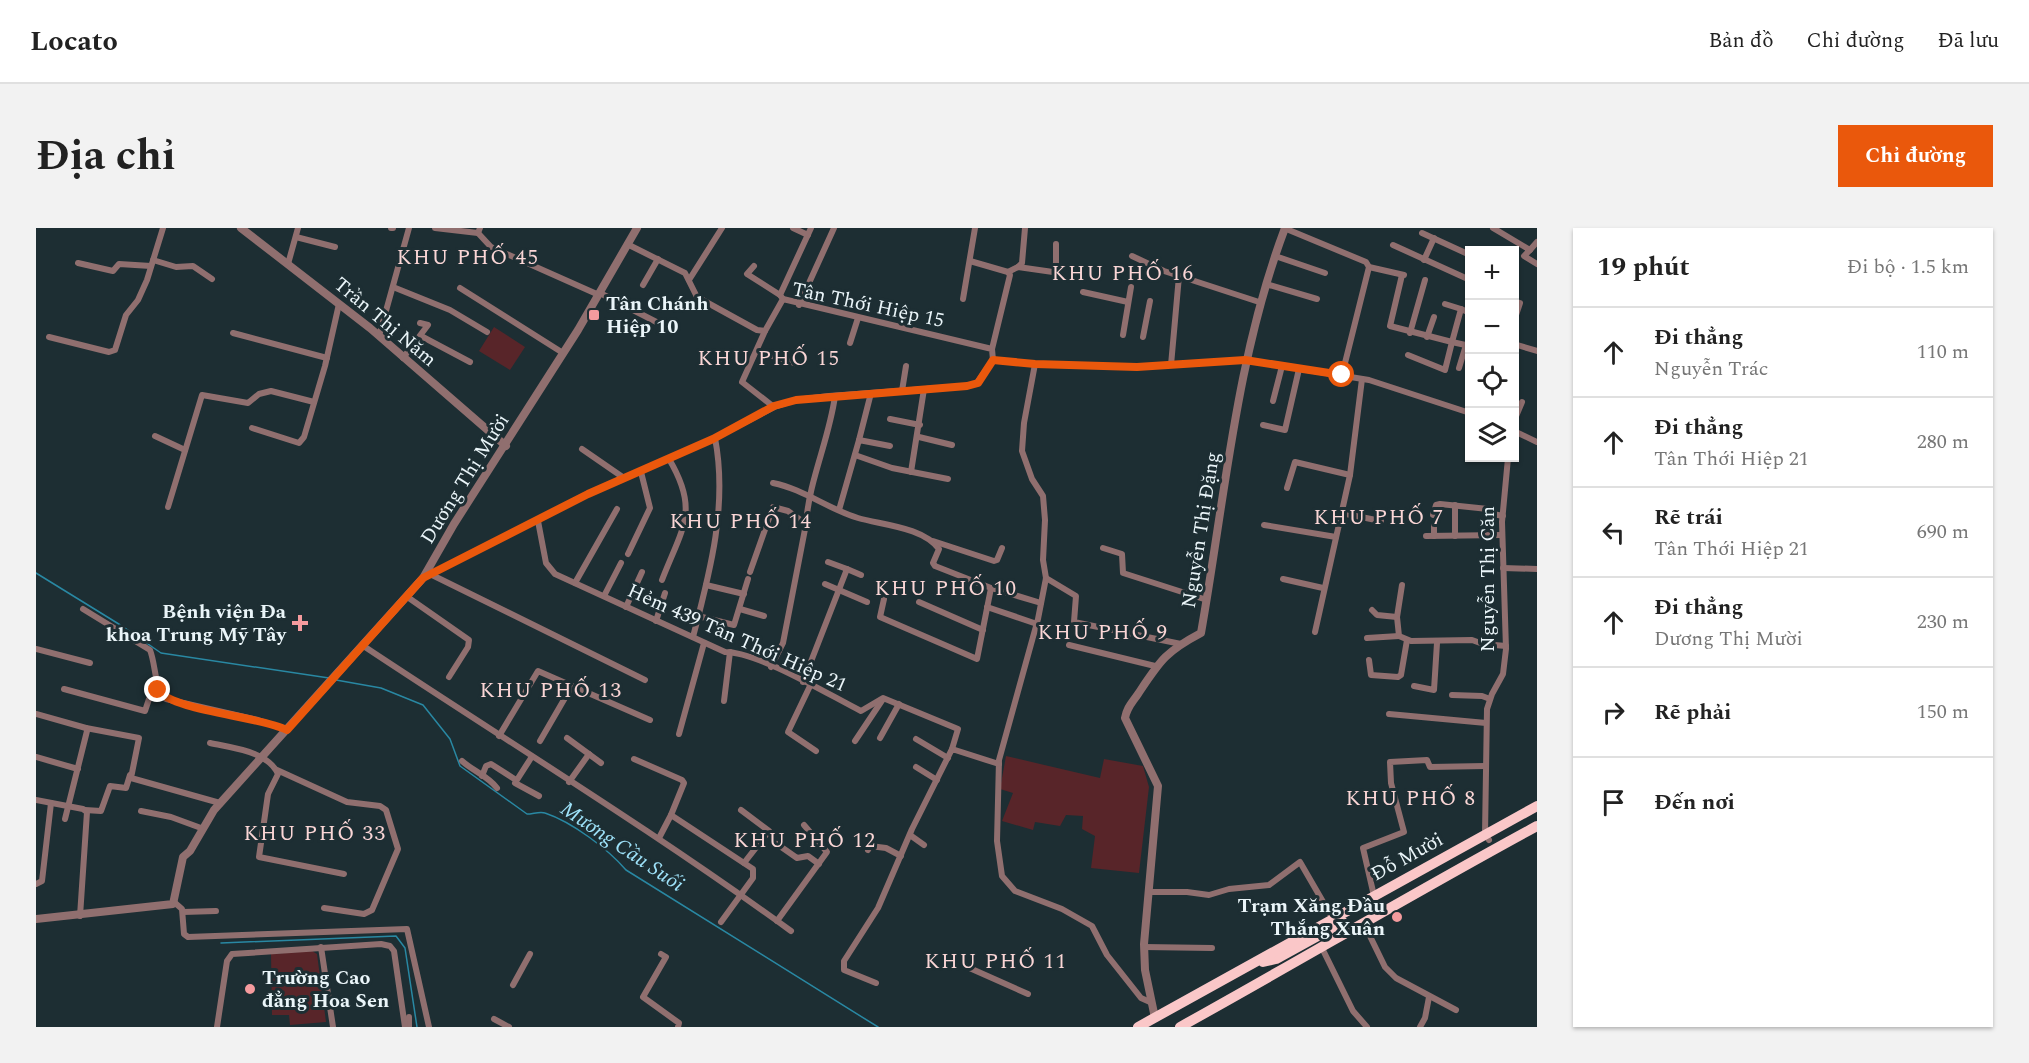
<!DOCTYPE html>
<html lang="vi">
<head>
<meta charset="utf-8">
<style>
	:root { --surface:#fff; --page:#f2f2f2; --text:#222; --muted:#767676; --line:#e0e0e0; --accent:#ea580c }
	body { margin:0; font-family:Spectral,serif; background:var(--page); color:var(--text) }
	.controls { position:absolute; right:18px; top:18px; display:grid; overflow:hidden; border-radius:0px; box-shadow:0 2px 4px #0004 }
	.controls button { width:54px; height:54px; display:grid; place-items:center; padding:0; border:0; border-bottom:2px solid var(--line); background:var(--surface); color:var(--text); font:30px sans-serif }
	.stop { position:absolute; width:18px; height:18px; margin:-14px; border:4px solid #ea580c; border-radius:50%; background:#fff }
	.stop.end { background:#ea580c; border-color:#fff; box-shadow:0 2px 6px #0008 }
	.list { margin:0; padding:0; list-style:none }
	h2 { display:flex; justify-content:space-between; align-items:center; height:78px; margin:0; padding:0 24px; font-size:26px }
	h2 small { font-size:20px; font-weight:400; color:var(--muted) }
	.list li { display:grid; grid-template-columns:39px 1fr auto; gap:18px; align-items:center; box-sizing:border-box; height:90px; padding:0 24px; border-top:2px solid var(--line) }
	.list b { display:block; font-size:22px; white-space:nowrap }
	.list p { margin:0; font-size:20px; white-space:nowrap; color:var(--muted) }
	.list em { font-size:20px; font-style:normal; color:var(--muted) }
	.icon { flex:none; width:33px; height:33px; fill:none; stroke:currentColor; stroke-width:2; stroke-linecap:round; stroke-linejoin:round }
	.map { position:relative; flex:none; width:1501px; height:799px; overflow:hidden; border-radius:0px }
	header { display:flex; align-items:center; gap:36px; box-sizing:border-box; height:84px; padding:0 30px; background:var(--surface); border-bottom:2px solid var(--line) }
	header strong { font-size:28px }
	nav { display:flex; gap:33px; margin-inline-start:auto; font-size:21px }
	.intro { display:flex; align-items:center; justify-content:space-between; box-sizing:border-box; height:144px; padding:0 36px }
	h1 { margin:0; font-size:42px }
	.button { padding:15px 27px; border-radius:0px; background:var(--accent); color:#fff; font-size:21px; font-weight:700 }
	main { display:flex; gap:36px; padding:0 36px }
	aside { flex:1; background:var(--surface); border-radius:0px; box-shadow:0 2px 4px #0004 }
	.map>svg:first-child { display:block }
	.green { fill:#582529 }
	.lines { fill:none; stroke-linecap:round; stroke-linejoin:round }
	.stream { stroke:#2988a3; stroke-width:1.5 }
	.minor { stroke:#906f6f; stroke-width:6 }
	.tertiary { stroke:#906f6f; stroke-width:8 }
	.trunk { stroke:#fac7c8; stroke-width:10 }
	.route { stroke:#ea580c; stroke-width:8 }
	.poi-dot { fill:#f59b9e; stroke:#1d2e33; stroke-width:2 }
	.labels { text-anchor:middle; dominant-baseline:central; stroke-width:6; stroke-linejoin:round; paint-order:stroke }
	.poi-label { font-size:20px; font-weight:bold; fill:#eaf5f9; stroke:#1d2e33; text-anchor:start }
	.street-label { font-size:20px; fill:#eaf5f9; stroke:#1d2e33 }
	.neighbourhood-label { font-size:21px; letter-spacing:1.5px; fill:#fad6d6; stroke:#1d2e33 }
	.water-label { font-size:21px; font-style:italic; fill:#9ee2f9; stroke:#1d2e33 }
</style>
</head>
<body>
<header>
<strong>Locato</strong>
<nav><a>Bản đồ</a><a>Chỉ đường</a><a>Đã lưu</a></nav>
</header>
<div class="intro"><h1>Địa chỉ</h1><a class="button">Chỉ đường</a></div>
<main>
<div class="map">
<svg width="1501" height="799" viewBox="0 0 1501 799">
	<rect width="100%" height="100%" fill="#1d2e33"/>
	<g class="green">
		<path d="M 458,99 L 489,119 L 474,142 L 443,123 Z"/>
		<path d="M 970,528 L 1064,550 L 1068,531 L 1107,538 L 1113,559 L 1103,645 L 1055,640 L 1059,608 L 1046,601 L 1047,588 L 1030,587 L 1024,598 L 999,594 L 997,602 L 966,593 L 977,565 L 964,561 Z"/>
		<path d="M 276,723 L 281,726 L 290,794 L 254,797 L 253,787 L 236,787 L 235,726 Z"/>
	</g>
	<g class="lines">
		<g class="stream">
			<path d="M 0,345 L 86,398 L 125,425 L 293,450"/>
			<path d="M 300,452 L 345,460 L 387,477 L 414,511 L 424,538 L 491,586 C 497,586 504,583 509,585 C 536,594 572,621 590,642 L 842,799"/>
			<path d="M 185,715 L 360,708 L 369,720 L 381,799"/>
		</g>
		<g class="minor">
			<path d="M 355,0 L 357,0"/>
			<path d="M 399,0 L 442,5 L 444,0"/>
			<path d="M 757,0 L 772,7"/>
			<path d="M 1248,0 L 1330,34 L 1333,39 L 1306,147"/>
			<path d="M 1457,0 L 1494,22 L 1488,28 L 1501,36"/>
			<path d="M 442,5 L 455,19 L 563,67"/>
			<path d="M 1386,5 L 1434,27"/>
			<path d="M 260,9 L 299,19"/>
			<path d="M 591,16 L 649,45 L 661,69 L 721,102 L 729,103 L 747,71 L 956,121 L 957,132"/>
			<path d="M 1357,17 L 1434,52"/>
			<path d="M 1494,22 L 1501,14"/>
			<path d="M 1096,28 L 1128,43 L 1223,74"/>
			<path d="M 1239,28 L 1289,45"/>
			<path d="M 117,32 L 140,39 L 157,38 L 176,51"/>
			<path d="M 1388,32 L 1398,10"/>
			<path d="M 934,33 L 972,44 L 974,47 L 956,121"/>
			<path d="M 42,35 L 77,43 L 83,36 L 115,38"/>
			<path d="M 252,36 L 262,0"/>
			<path d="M 718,38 L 711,46 L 744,67"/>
			<path d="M 982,39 L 986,35 L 989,0"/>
			<path d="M 1333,39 L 1368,47"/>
			<path d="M 972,44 L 982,39 L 1017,44 L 1020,35 L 1020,16"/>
			<path d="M 1366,47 L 1354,98 L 1416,114 L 1425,81 L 1434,85"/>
			<path d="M 653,52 L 686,0"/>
			<path d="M 1230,56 L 1281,71"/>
			<path d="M 607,57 L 622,31"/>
			<path d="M 357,59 L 414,82 L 451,104"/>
			<path d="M 424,60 L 527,125"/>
			<path d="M 1047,64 L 1092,74"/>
			<path d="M 564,65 L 634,101"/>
			<path d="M 747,71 L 744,67 L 775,0"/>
			<path d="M 927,71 L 939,0"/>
			<path d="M 1478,73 L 1484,75 L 1478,93"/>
			<path d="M 1409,76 L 1425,81"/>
			<path d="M 763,77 L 798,0"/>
			<path d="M 729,103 L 706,154 L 738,179"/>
			<path d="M 197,105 L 291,130"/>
			<path d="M 1374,105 L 1389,52"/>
			<path d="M 1087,107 L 1095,59"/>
			<path d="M 343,108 L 373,0"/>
			<path d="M 385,108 L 434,134"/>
			<path d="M 13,109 L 73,124 L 79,122 L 90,87 L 102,72 L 111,52 L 127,0"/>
			<path d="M 1107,109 L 1114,73"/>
			<path d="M 1391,109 L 1398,89"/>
			<path d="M 814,115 L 822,90"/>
			<path d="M 1478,116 L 1501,123"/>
			<path d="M 721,123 L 761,136"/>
			<path d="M 1372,127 L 1409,142 L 1416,114 L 1434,118"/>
			<path d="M 367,130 L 392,97 L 384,95"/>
			<path d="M 999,136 L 988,195 L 986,223 L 996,251 L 1007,268 L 1009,292 L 1007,332 L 1010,350 L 1002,391 L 963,532 L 961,613 L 966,648 L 979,663 L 1026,681 L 1056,698 L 1071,727 L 1105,770 L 1114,774"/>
			<path d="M 1135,137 L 1143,48"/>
			<path d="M 1423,140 L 1430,117"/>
			<path d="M 866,163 L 870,138"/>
			<path d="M 1237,173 L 1246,138"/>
			<path d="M 854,191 L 884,197"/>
			<path d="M 1478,193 L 1486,174"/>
			<path d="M 1227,197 L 1249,202 L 1263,141"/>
			<path d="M 216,200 L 263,215 L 268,209 L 289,138 L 303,76"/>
			<path d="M 1478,203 L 1501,214"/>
			<path d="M 119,208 L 149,222"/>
			<path d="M 883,209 L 916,217"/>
			<path d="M 823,212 L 835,165"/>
			<path d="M 546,221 L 588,250"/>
			<path d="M 819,227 L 856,240 L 912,251"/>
			<path d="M 875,244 L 888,161"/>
			<path d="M 737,255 C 767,261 792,281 822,290 C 846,297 887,299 903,321 L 897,335 L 899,338 L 955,360 L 941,431 L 844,389 L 848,371"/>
			<path d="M 1251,260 L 1259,234 L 1314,247"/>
			<path d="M 1419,277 L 1419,308"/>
			<path d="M 132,279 L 166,167 L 212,175 L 223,166 L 235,163 L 278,174"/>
			<path d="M 803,282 L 823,212 L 854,218"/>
			<path d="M 1305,285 L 1345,293"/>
			<path d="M 1397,287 L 1400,277 L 1404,276 L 1452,281 L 1457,286 L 1467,288"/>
			<path d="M 502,293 L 510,335 L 519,346 L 689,424 C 723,424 793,467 825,483 L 847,470 L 922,501 L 916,521"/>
			<path d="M 770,296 C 773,252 793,212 799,168"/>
			<path d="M 1228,297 L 1300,309"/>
			<path d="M 1390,308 L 1466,307"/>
			<path d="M 1398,308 L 1398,298"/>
			<path d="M 897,313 L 958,333 L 961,332 L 966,320"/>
			<path d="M 1067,320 L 1086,326 L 1087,345 L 1171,372"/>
			<path d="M 592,326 L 614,280 L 605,244"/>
			<path d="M 1467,340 L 1501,341"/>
			<path d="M 811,341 L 825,347"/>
			<path d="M 714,344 L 737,279 L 752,283 L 770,296 L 747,415 L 735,439"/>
			<path d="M 396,347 L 609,452"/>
			<path d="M 387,350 L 552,266 L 677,211 L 738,179 L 760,172 L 793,168 L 931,158 L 941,155 L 957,132 L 999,136 L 1101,139 L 1209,132 L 1333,152 L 1434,185"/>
			<path d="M 1010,350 L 1040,368 L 1038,394 L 1145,416"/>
			<path d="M 1247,351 L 1287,360"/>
			<path d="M 626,352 C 646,300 664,283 633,231"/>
			<path d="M 539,355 L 581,281"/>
			<path d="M 789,356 L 831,374"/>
			<path d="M 670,357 L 708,366"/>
			<path d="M 1366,357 L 1361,389 L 1363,408 L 1375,413 L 1436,412 L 1447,416 L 1470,418"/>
			<path d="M 955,360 L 1005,375"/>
			<path d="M 370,368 L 433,412 L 432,419 L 413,449"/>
			<path d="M 568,368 L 585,335"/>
			<path d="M 883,374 L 947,402"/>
			<path d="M 590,379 L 606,344"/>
			<path d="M 951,379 L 1001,396"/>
			<path d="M 47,381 L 114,422 C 120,437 118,460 130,471 L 222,492 L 251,502"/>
			<path d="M 704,381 L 728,388"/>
			<path d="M 1336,382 L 1341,387 L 1361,389"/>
			<path d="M 662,388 L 698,397 L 712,351"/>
			<path d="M 620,393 L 629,365"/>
			<path d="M 1279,404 L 1314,247 L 1326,151"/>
			<path d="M 657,409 C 674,344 692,277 679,210"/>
			<path d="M 1331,410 L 1363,408"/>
			<path d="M 326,417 C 469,512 616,602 755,703"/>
			<path d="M 1033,417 L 1119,438"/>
			<path d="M 0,421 L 54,435"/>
			<path d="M 1333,432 L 1335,447 L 1362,449 L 1365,447 L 1371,412"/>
			<path d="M 767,454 L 811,341 L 792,334"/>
			<path d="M 774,458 L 752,504 L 780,523"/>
			<path d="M 1378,458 L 1398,462 L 1401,415"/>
			<path d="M 28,461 L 109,483 L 113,471 L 126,467"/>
			<path d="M 1416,467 L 1446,468 L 1454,471"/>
			<path d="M 688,473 L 694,424"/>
			<path d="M 0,486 L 50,500 L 51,503 L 29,591"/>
			<path d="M 1353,486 L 1450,495"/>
			<path d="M 50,500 L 103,510 L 95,550 L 184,575"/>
			<path d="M 643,506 L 668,415"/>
			<path d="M 463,508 L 502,443 L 614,492"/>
			<path d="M 531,510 L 565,535"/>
			<path d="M 844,510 L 863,476"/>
			<path d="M 880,511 L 912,530"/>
			<path d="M 504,513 L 533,463 L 533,457"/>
			<path d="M 819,513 L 847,471"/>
			<path d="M 174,515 C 196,520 232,523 242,546 L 232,566 L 223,629 L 308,646"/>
			<path d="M 0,529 L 42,541"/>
			<path d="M 495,530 L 479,555 L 503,568"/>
			<path d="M 598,531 L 646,552 L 648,555 L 635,587 L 717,641 L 717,650 L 685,694"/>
			<path d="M 426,533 C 437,543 452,548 461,560"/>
			<path d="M 880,539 L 901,552"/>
			<path d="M 241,542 L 311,574 L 344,578 L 350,582 L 362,621 L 336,682 L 328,686 L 288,680"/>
			<path d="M 446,548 L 450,538 L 455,536 L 480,552"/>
			<path d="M 533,554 L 553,526"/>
			<path d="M 0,572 L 47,581 L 51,584 L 44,688"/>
			<path d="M 49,582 L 65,583 L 74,558 L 90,560 L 94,547"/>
			<path d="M 705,582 L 733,603 L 708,635"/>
			<path d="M 105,583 L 135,589 L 165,600"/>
			<path d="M 874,607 L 888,617"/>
			<path d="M 623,610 L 635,587"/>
			<path d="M 1453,612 L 1449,606 L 1451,481 L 1456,466 L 1467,446 L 1470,421 L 1466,294 L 1472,230"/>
			<path d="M 741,616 L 761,630 L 772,628 L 783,636"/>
			<path d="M 832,622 L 834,618 L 850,620 L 865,628"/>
			<path d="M 0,656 L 6,653 L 15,575"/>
			<path d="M 1112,664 L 1151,664 L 1173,667 L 1193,661 L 1233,657 L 1264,634 L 1297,691"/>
			<path d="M 1338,668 L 1327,620 L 1368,604 L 1355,555 L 1354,534 L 1391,532 L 1394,539 L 1449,538"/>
			<path d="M 138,674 L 146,681 L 148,706 L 152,709 L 371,701 L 393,799"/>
			<path d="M 147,684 L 180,683"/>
			<path d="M 741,693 L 791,624 L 768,597"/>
			<path d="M 1330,700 L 1349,739 L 1360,750 L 1420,782"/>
			<path d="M 1285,718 L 1317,783 L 1331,799"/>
			<path d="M 285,719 L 297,799"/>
			<path d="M 1108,719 L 1176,720"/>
			<path d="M 625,726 L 630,729 L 607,769 L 643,795 L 642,799"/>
			<path d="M 929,738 L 992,766"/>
			<path d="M 840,755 L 808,742 L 808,733 L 842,680 L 876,601 L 916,521 L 963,536"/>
			<path d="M 477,757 L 494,726"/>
			<path d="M 373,789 L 373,799"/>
			<path d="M 458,791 L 473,799"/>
			<path d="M 181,799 L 191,733 L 196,726 L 345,716 L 354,718 L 358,723 L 369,799"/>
			<path d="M 1384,799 L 1389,790 L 1393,769"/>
		</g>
		<g class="tertiary">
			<path d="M 205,0 L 334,100 L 470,218"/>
			<path d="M 0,691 L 137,676 L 147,629 L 154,623 L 178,582 L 387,350 L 418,296 L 542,102 L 601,0"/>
			<path d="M 1119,790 L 1109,742 L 1108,716 L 1122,558 L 1089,490 C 1091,479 1096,475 1102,466 C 1124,433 1129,424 1165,405 C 1189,269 1200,130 1249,0"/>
		</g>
		<g class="trunk">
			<path d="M 1227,734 L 1240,731 L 1307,694"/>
			<path d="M 1102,799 L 1501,578"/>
			<path d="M 1144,799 C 1263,733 1381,663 1501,598"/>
		</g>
	</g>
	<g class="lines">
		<path class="route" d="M 122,462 C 137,483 223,488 251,502 L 387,350 L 552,266 L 677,211 L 738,178 L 760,172 L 931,158 L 942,155 L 957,132 L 999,136 L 1101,139 L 1209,132 L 1306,147"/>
	</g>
	<g class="poi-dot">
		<rect x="552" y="81" width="12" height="12" rx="3"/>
		<path d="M261 386h6v6h6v6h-6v6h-6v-6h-6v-6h6z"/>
		<circle cx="1361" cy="689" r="6"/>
		<circle cx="214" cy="761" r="6"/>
	</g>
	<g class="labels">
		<g class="poi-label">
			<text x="570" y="76">Tân Chánh<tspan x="570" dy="23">Hiệp 10</tspan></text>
			<text x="250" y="384" text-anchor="end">Bệnh viện Đa<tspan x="250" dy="23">khoa Trung Mỹ Tây</tspan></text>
			<text x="1349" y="678" text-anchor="end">Trạm Xăng Đầu<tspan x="1349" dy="23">Thắng Xuân</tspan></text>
			<text x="226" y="750">Trường Cao<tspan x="226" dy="23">đẳng Hoa Sen</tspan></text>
		</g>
		<g class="street-label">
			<text transform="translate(832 77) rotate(12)">Tân Thới Hiệp 15</text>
			<text transform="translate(349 94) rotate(40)">Trần Thị Năm</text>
			<text transform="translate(429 251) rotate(-58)">Dương Thị Mười</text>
			<text transform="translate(1165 302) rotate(-81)">Nguyễn Thị Đặng</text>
			<text transform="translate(1452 351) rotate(-90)">Nguyễn Thị Căn</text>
			<text transform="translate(701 410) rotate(24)">Hẻm 439 Tân Thới Hiệp 21</text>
			<text transform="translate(1371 629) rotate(-29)">Đỗ Mười</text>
		</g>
		<g class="neighbourhood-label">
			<text x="432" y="30">KHU PHỐ 45</text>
			<text x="1087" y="46">KHU PHỐ 16</text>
			<text x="733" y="131">KHU PHỐ 15</text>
			<text x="1343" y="290">KHU PHỐ 7</text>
			<text x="705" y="294">KHU PHỐ 14</text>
			<text x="910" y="361">KHU PHỐ 10</text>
			<text x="1067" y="405">KHU PHỐ 9</text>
			<text x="515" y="463">KHU PHỐ 13</text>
			<text x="1375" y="571">KHU PHỐ 8</text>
			<text x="279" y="606">KHU PHỐ 33</text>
			<text x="769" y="613">KHU PHỐ 12</text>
			<text x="960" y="734">KHU PHỐ 11</text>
		</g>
		<g class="water-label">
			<text transform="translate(586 619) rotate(34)">Mương Cầu Suối</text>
		</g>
	</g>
</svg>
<div class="controls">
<button>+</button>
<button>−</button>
<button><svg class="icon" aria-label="locate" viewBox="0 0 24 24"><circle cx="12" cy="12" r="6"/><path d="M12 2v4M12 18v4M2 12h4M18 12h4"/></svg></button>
<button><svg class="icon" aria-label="layers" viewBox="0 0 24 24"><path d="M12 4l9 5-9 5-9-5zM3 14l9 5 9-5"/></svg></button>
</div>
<div class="stop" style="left:1306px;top:147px"></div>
<div class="stop end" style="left:122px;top:462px"></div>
</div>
<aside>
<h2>19 phút<small>Đi bộ · 1.5 km</small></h2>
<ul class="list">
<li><svg class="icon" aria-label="ahead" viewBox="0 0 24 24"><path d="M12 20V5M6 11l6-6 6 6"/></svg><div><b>Đi thẳng</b><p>Nguyễn Trác</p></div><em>110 m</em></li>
<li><svg class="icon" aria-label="ahead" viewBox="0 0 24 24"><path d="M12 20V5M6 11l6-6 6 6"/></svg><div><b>Đi thẳng</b><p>Tân Thới Hiệp 21</p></div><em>280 m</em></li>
<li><svg class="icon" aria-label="left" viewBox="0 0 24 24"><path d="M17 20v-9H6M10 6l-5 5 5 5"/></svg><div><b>Rẽ trái</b><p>Tân Thới Hiệp 21</p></div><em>690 m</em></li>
<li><svg class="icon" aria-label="ahead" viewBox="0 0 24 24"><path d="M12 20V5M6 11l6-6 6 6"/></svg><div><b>Đi thẳng</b><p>Dương Thị Mười</p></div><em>230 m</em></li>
<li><svg class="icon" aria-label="right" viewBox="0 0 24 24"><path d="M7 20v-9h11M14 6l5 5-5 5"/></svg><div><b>Rẽ phải</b></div><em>150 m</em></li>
<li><svg class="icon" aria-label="arrive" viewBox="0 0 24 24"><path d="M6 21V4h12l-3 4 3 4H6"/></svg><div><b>Đến nơi</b></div></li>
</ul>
</aside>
</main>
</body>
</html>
